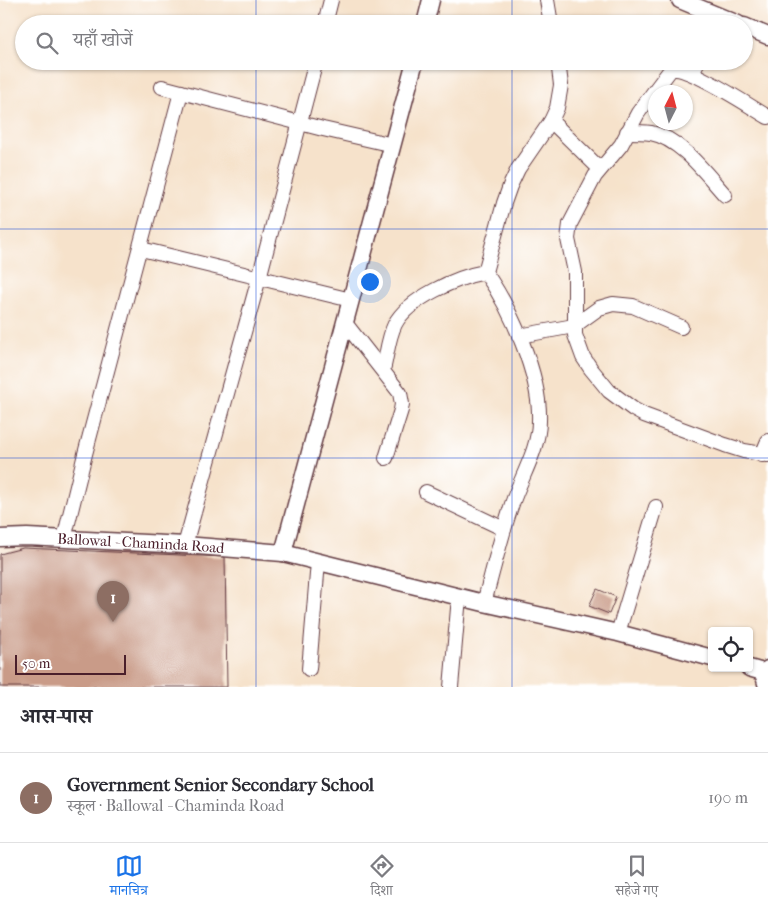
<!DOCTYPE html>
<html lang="hi">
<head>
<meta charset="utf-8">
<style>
	:root { --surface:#fff; --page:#f7f7f7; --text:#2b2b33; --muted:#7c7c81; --line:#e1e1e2; --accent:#1a73e8 }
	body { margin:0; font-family:"IM FELL French Canon","Noto Serif Devanagari",serif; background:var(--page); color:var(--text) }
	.controls { position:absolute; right:15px; bottom:15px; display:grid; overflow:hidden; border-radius:5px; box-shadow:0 1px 4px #0004 }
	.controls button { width:45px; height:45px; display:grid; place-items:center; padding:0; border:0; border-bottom:1px solid var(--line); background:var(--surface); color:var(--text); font:25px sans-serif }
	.compass { position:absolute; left:648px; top:85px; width:45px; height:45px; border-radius:50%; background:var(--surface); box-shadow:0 1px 4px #0004; rotate:6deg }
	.scale { position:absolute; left:15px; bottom:12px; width:111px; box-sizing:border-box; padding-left:5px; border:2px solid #4a1f2b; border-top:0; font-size:14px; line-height:18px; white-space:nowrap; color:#4a1f2b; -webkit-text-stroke:4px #fff; paint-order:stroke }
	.you { position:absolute; left:369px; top:281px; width:18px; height:18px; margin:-12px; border:4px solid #fff; border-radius:50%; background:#1a73e8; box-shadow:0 0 0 8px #1a73e833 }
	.badge { display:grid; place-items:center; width:32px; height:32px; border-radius:50%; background:var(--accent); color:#fff; font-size:16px; font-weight:700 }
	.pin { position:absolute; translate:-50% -41px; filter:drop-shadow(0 1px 2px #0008) }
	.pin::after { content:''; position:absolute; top:26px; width:18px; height:15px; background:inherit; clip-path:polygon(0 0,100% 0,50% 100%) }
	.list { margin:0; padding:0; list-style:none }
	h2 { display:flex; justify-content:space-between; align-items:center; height:65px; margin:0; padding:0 20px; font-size:21px }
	h2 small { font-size:16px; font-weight:400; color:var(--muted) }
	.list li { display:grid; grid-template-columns:32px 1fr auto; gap:15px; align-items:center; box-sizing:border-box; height:90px; padding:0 20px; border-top:1px solid var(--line) }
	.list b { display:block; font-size:19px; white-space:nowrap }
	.list p { margin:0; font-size:16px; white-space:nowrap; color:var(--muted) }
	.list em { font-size:16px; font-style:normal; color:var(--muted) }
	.icon { flex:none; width:28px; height:28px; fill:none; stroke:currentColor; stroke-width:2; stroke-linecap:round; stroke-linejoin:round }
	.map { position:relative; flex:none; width:768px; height:687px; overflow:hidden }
	.search { position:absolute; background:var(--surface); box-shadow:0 1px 4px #0004; left:15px; right:15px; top:15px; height:55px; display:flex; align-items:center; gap:12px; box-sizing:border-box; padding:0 18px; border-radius:28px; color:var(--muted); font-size:19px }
	.sheet { height:155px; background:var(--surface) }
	nav { display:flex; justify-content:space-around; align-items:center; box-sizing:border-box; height:70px; border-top:1px solid var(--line); background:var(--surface); font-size:14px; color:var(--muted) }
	nav a { display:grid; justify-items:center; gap:2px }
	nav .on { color:var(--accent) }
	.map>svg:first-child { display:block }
	.building { fill:#c99b88 }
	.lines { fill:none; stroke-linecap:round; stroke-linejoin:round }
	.minor-casing { stroke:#643c43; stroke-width:16 }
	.tertiary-casing { stroke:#643c43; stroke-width:19 }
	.minor { stroke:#fff; stroke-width:14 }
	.tertiary { stroke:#fff; stroke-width:16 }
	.grid { fill:none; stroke:#1d4ed8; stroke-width:1; stroke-opacity:0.55 }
	.labels { text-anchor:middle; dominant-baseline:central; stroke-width:5; stroke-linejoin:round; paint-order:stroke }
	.street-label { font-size:15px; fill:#4a1f2b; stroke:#fff }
</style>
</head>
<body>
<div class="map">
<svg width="768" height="687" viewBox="0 0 768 687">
	<rect width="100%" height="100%" fill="#fff"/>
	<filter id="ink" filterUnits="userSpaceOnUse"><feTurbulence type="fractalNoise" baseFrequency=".02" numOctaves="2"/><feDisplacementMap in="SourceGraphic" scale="10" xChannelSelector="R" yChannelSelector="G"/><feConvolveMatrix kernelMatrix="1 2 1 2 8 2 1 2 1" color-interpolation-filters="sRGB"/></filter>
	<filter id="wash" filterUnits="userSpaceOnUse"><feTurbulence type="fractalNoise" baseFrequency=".0096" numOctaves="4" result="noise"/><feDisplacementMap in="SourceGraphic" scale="20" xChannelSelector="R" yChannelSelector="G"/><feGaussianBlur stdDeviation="1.12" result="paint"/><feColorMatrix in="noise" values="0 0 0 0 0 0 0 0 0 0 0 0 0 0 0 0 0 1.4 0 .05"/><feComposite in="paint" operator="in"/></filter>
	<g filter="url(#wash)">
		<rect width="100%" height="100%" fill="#f6e2cb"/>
		<g id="blocks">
			<g class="building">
				<path d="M 23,548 L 225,557 L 227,687 L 0,687 L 0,554 Z"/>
				<path d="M 597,589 L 616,597 L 609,614 L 589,606 Z"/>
			</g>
		</g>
	</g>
	<g filter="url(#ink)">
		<use href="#blocks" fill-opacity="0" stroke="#643c43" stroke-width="1"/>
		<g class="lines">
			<g class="minor-casing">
				<g id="minor">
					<path d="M 547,0 L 551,24"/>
					<path d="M 325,24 L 331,0"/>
					<path d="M 692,73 L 698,61"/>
					<path d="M 162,87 L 323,129 L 393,145"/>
					<path d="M 768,117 C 749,106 690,66 671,69 L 638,113 L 621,145 L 595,176 L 570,224 L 568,239 L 575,272 L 575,335 L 583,357 L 591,369 L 609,391 L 633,409 L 644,415 L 725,445 L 744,451 L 768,455"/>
					<path d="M 551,121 L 600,169"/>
					<path d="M 627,132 C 635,132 643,132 651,133 C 680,138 706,174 725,195"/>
					<path d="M 141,249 L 351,300"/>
					<path d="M 345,323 L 400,393 L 402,404 L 401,410 L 386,458"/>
					<path d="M 519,336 L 574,326 L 599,308 L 613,304 L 633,306 L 681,327"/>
					<path d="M 383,370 C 387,355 388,338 395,324 C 408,299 457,277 485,272"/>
					<path d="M 762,455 L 768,441"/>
					<path d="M 426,492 L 504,529"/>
					<path d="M 64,539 L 85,454 L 181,92"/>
					<path d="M 185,545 L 259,278 L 316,61"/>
					<path d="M 484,603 C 493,570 501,536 512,504 C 521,477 539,449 539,421 C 541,376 511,309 485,272 L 504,203 L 510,186 L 518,169 L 551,121 L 557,108 L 561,85 L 558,61"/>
					<path d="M 618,633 L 656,507"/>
					<path d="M 309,669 L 318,562"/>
					<path d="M 451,687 L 459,597"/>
				</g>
			</g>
			<g class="tertiary-casing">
				<g id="tertiary">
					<path d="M 680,0 L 738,24"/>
					<path d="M 425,24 L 431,0"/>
					<path d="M 744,26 L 768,36"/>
					<path id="s1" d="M 0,538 L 27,537 L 185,545 L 283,553 L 484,603 L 618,633 L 712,658"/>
					<path d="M 283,553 L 415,61"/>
					<path d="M 749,668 L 763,672 L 768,669"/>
					<path d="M 763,672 L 767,687"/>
				</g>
			</g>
			<use href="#minor" class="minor"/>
			<use href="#tertiary" class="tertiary"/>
		</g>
	</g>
	<path class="grid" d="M 256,0 L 256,24M 512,0 L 512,24M 256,61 L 256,687M 512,61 L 512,687M 0,229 L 768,229M 0,458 L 768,458"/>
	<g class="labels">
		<g class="street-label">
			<text stroke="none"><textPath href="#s1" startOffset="141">Ballowal - Chaminda Road</textPath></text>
		</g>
	</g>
</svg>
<div class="controls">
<button><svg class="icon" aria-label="locate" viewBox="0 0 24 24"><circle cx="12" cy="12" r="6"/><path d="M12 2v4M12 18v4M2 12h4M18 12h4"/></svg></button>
</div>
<svg class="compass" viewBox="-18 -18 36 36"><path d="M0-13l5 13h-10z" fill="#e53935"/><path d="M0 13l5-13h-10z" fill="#7c7c81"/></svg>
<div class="scale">50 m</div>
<div class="you"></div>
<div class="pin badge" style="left:113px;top:622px;background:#8d6e63">1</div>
<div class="search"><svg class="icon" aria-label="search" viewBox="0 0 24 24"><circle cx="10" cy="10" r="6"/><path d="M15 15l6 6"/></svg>यहाँ खोजें</div>
</div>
<section class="sheet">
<h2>आस-पास<small></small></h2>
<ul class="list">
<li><span class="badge" style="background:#8d6e63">1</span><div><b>Government Senior Secondary School</b><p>स्कूल · Ballowal - Chaminda Road</p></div><em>190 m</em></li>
</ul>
</section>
<nav>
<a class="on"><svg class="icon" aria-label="map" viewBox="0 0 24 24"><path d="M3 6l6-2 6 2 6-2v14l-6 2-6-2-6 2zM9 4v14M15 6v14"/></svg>मानचित्र</a>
<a><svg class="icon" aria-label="directions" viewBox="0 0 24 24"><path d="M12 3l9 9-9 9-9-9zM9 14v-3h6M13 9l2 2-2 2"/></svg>दिशा</a>
<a><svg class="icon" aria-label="saved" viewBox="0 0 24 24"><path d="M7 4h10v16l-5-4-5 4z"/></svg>सहेजे गए</a>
</nav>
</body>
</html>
